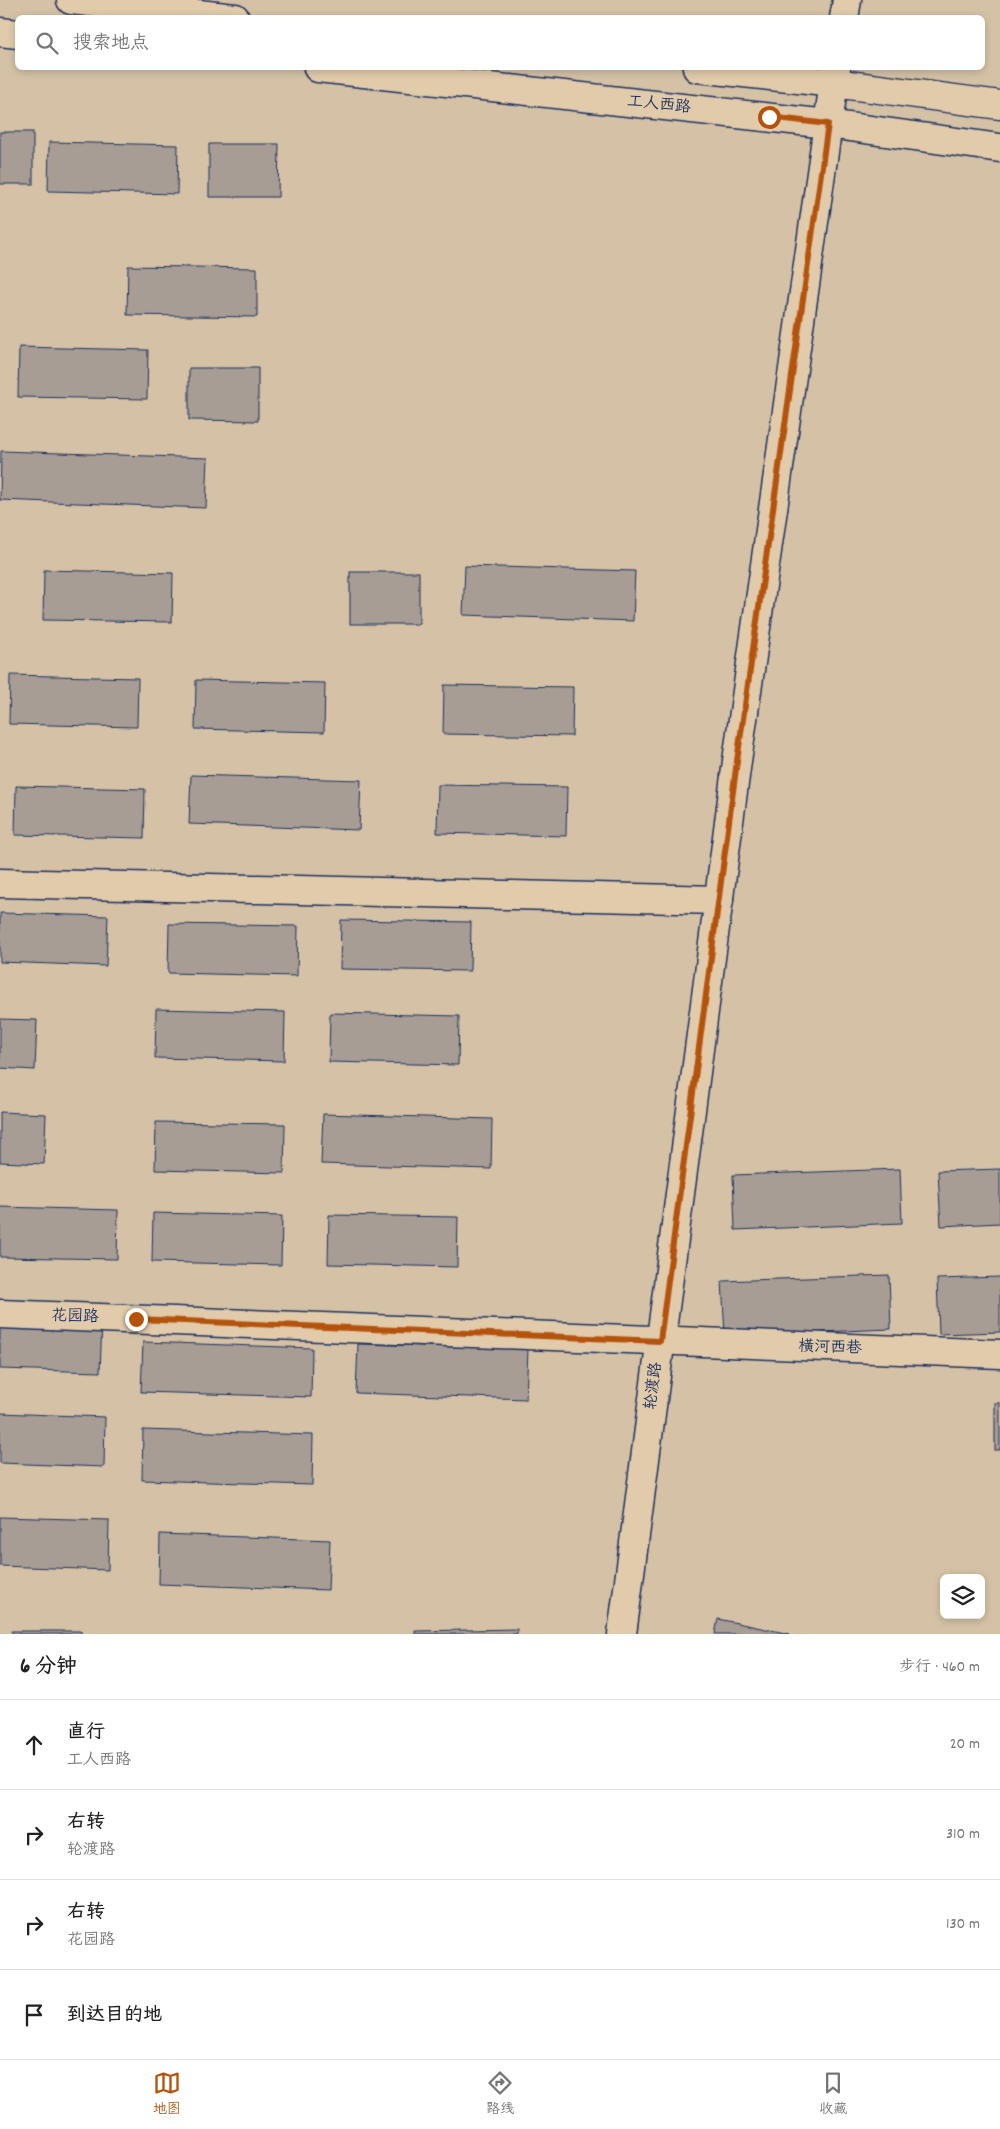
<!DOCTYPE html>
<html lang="zh">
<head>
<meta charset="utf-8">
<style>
	:root { --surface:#fff; --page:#f6f6f6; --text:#222; --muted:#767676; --line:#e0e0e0; --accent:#b45309 }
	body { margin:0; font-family:Dekko,"LXGW WenKai TC",sans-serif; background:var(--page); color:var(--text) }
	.controls { position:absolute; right:15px; bottom:15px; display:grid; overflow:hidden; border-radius:8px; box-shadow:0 2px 8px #0003 }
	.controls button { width:45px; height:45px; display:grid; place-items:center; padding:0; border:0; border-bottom:1px solid var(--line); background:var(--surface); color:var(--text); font:25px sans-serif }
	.stop { position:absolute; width:15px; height:15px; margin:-11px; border:4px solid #b45309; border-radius:50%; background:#fff }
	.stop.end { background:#b45309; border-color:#fff; box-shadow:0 1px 5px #0008 }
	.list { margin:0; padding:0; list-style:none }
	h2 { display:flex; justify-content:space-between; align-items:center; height:65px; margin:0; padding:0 20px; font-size:21px }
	h2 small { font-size:16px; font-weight:400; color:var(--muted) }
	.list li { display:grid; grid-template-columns:32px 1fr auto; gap:15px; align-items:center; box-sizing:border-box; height:90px; padding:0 20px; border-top:1px solid var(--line) }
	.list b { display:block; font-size:19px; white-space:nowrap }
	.list p { margin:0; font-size:16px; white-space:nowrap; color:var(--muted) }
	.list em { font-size:16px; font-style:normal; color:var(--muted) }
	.icon { flex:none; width:28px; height:28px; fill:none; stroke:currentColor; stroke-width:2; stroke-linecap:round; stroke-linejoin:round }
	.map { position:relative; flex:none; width:1000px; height:1634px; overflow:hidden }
	.search { position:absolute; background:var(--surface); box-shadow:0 2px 8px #0003; left:15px; right:15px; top:15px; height:55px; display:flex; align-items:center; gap:12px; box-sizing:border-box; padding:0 18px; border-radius:8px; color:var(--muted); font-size:19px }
	.sheet { height:425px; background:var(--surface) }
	nav { display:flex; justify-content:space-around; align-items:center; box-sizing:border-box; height:70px; border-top:1px solid var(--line); background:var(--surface); font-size:14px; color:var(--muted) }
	nav a { display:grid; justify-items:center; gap:2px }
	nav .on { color:var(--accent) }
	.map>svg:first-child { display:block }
	.building { fill:#a79d95; stroke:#1b2f5e }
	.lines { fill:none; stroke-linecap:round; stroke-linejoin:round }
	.minor-casing { stroke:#1b2f5e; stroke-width:31 }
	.secondary-casing { stroke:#1b2f5e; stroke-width:31 }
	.minor { stroke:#e1cbab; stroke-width:28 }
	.secondary { stroke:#e1cbab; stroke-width:28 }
	.route { stroke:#b45309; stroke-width:6 }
	.labels { text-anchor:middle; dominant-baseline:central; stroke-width:4.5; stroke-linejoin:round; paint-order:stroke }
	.street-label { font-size:16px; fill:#1b2f5e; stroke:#e1cbab }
</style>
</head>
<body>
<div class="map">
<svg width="1000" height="1634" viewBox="0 0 1000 1634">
	<rect width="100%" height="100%" fill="#d5c2a6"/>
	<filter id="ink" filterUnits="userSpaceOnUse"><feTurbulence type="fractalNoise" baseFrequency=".02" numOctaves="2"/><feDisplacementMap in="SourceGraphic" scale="10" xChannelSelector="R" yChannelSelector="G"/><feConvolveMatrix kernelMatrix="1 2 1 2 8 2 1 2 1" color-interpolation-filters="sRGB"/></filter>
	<g filter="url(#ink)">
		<g class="building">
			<rect x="0" y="132" width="33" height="52"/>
			<path d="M 49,142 L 178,145 L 177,194 L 48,191 Z"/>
			<path d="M 209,144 L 279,144 L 278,197 L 209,197 Z"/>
			<path d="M 128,266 L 257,268 L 257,317 L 127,315 Z"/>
			<path d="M 19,347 L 148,350 L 147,399 L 18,397 Z"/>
			<path d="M 189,368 L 258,368 L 258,421 L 189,420 Z"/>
			<path d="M 1,451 L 208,458 L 206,508 L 0,500 Z"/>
			<path d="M 465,566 L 635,571 L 633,621 L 463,615 Z"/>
			<path d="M 44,570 L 173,573 L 172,622 L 43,620 Z"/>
			<rect x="350" y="572" width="69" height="52"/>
			<path d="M 10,675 L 138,678 L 137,727 L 9,724 Z"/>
			<path d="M 196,680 L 325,683 L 324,732 L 195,729 Z"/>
			<path d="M 444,685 L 573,687 L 572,736 L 443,734 Z"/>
			<path d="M 191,775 L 361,780 L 359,830 L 189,824 Z"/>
			<path d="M 438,785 L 567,787 L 566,836 L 437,833 Z"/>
			<path d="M 16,786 L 145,789 L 144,838 L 15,835 Z"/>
			<path d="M 0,913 L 108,916 L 106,966 L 0,962 Z"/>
			<path d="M 341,920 L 471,922 L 470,971 L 340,969 Z"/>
			<path d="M 169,924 L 298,926 L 297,976 L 168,973 Z"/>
			<path d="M 156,1009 L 285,1012 L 284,1061 L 155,1058 Z"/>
			<path d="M 330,1013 L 459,1016 L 458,1065 L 329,1062 Z"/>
			<path d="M 0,1019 L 37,1020 L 35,1070 L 0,1068 Z"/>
			<path d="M 0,1112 L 46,1114 L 44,1164 L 0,1162 Z"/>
			<path d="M 323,1114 L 492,1119 L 491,1169 L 321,1164 Z"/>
			<path d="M 156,1122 L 285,1124 L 284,1173 L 155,1170 Z"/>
			<path d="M 900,1169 L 902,1223 L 735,1230 L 733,1175 Z"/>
			<path d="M 1000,1169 L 1000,1223 L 941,1226 L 938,1171 Z"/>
			<path d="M 0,1207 L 118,1210 L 117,1259 L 0,1257 Z"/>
			<path d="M 153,1213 L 282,1216 L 281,1265 L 152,1262 Z"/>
			<path d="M 329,1215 L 458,1217 L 457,1267 L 328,1264 Z"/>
			<path d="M 889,1275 L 891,1329 L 725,1336 L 722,1281 Z"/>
			<path d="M 1000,1277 L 1000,1332 L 939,1334 L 937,1279 Z"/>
			<path d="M 0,1319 L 102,1322 L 100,1372 L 0,1369 Z"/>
			<path d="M 143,1342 L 312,1348 L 311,1397 L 141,1392 Z"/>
			<path d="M 358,1344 L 528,1349 L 526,1399 L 356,1393 Z"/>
			<rect x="995" y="1403" width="5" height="47"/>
			<path d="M 0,1413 L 105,1417 L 104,1467 L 0,1463 Z"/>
			<path d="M 143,1430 L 313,1435 L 312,1485 L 142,1480 Z"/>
			<path d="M 0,1517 L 109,1520 L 108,1570 L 0,1566 Z"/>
			<path d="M 160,1534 L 330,1540 L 328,1590 L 159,1584 Z"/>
			<path d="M 718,1619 L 790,1634 L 715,1634 Z"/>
			<path d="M 517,1629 L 517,1634 L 415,1634 L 415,1631 Z"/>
			<rect x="12" y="1631" width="69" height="3"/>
		</g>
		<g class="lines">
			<g class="minor-casing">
				<g id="minor">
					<path d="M 0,883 L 719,900"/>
					<path d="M 0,1314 L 1000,1354"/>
				</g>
			</g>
			<g class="secondary-casing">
				<g id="secondary">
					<path d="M 71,0 L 235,18"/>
					<path d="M 844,18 L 847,0"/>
					<path d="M 0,32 L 18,34"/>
					<path d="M 318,68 L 828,124 L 1000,148"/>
					<path d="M 697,68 L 834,83 L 1000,105"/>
					<path d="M 622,1634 L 737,761 L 836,68"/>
				</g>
			</g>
			<use href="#minor" class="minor"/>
			<use href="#secondary" class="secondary"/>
		</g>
	</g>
	<g class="lines" filter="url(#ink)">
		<path class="route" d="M 136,1319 L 660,1341 L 737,761 L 828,124 L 769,117"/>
	</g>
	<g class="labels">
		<g class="street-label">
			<text transform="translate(659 105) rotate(6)">工人西路</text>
			<text transform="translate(75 1317) rotate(2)">花园路</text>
			<text transform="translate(830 1348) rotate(2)">横河西巷</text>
			<text transform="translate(654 1386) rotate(-83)">轮渡路</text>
		</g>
	</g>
</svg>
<div class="controls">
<button><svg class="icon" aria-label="layers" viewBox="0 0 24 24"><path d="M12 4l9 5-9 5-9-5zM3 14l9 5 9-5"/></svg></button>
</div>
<div class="stop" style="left:769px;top:117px"></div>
<div class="stop end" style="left:136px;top:1319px"></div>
<div class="search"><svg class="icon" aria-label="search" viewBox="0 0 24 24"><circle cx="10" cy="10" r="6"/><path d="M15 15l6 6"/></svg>搜索地点</div>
</div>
<section class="sheet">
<h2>6 分钟<small>步行 · 460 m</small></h2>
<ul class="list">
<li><svg class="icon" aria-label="ahead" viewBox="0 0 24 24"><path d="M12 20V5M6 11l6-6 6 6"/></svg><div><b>直行</b><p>工人西路</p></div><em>20 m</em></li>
<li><svg class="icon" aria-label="right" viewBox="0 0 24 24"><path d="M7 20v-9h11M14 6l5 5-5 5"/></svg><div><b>右转</b><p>轮渡路</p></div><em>310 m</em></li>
<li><svg class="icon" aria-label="right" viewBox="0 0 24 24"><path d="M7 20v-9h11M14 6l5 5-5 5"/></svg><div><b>右转</b><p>花园路</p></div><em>130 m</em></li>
<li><svg class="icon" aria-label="arrive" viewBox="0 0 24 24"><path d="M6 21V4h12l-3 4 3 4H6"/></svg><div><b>到达目的地</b></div></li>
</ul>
</section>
<nav>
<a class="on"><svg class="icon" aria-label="map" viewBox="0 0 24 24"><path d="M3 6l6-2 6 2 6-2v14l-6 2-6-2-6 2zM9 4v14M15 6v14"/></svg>地图</a>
<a><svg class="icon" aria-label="directions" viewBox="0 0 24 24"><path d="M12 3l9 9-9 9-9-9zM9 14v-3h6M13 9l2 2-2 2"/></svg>路线</a>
<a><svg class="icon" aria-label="saved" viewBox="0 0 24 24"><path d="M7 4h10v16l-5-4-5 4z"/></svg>收藏</a>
</nav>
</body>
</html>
